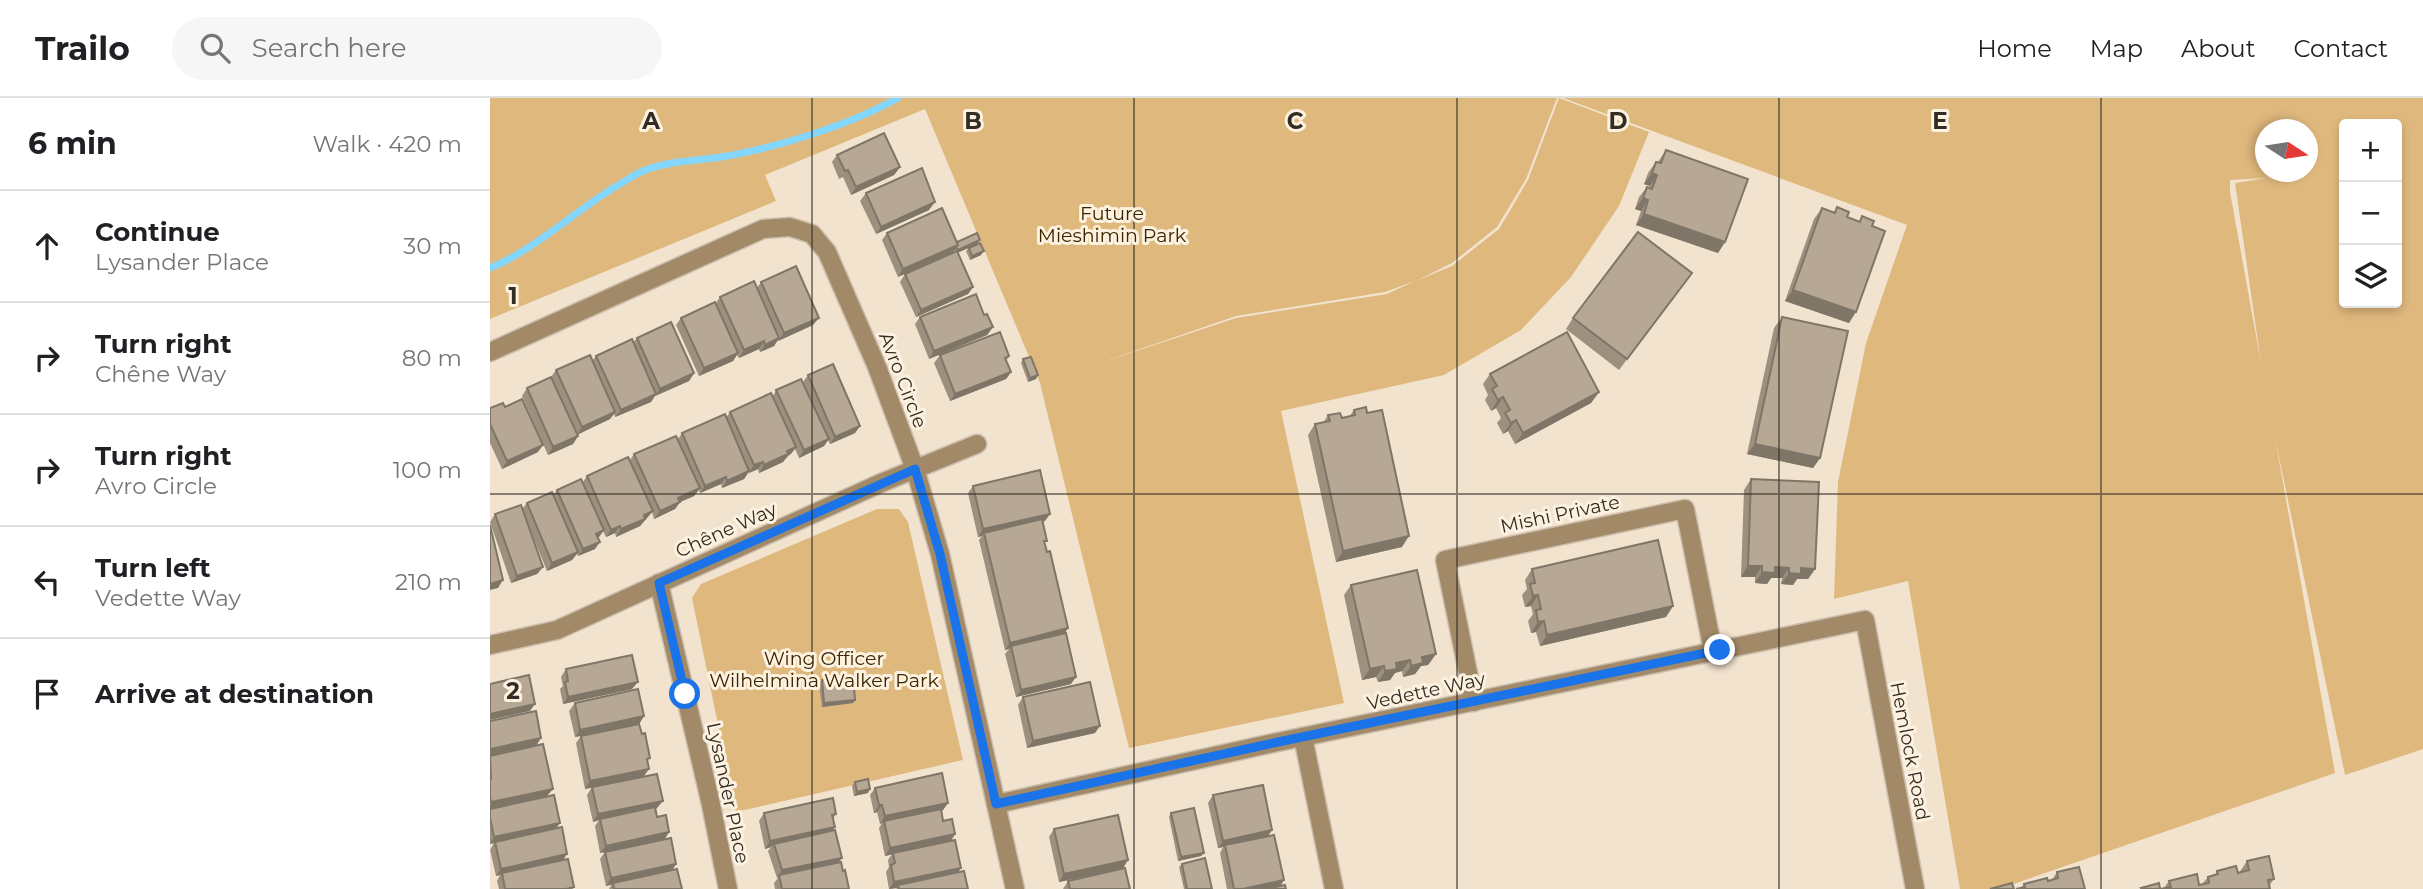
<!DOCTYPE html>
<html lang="en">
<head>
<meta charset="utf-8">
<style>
	:root { --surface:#fff; --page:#f6f6f6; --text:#202124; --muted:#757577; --line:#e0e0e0 }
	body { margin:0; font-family:Montserrat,sans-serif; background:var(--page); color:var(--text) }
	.controls { position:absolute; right:21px; top:21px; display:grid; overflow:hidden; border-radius:7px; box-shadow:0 4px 10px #0003 }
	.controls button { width:63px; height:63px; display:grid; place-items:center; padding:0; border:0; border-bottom:2px solid var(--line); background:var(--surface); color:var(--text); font:35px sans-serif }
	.compass { position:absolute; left:1765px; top:21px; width:63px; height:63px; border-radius:50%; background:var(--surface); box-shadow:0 4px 10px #0003; rotate:102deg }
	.stop { position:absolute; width:21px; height:21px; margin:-16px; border:5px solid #1a73e8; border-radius:50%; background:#fff }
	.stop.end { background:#1a73e8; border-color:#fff; box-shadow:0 2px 7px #0008 }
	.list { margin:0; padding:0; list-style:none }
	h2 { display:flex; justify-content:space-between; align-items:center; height:91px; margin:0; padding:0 28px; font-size:30px }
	h2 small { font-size:23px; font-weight:400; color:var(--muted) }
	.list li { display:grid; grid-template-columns:46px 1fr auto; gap:21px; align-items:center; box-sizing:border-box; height:112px; padding:0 28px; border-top:2px solid var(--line) }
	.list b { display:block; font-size:26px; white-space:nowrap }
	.list p { margin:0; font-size:23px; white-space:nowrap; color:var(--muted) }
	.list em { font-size:23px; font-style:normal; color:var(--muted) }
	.icon { flex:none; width:38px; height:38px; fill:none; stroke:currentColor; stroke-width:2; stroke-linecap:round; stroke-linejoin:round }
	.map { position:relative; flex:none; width:1933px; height:791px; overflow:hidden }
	header { display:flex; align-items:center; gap:42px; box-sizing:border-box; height:98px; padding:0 35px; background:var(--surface); border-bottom:2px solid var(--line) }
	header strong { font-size:33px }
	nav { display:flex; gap:38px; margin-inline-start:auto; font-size:24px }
	.search { width:490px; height:63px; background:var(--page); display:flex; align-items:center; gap:18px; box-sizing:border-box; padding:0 24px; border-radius:38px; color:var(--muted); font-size:26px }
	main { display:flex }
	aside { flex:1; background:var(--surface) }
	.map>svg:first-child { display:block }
	.green { fill:#dfb87d; fill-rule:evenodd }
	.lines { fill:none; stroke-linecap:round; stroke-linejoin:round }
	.stream { stroke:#83d7ff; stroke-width:7 }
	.minor-casing { stroke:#ccbead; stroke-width:21 }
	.minor { stroke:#a28a68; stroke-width:18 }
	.wall { fill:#9d907f }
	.shaded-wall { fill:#7f7668 }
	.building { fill:#b6a894; stroke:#7f7668; stroke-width:2 }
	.route { stroke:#1a73e8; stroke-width:9 }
	.grid { fill:none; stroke:#322c24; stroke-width:2; stroke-opacity:0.55 }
	.labels { text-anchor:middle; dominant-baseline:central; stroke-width:6; stroke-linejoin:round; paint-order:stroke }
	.park-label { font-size:19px; fill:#3b2500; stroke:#fdf1e0 }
	.street-label { font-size:19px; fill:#322c24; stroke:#fdf1e0 }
	.grid-label { font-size:23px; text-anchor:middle; font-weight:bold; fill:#322c24; stroke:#fdf1e0; stroke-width:6; stroke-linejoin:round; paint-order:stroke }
</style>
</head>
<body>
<header>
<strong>Trailo</strong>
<div class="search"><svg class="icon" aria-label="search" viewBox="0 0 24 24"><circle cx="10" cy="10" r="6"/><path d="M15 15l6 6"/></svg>Search here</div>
<nav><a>Home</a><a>Map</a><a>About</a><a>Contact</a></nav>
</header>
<main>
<aside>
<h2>6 min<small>Walk · 420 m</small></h2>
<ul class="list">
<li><svg class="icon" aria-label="ahead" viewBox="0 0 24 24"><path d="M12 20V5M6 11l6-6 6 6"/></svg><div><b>Continue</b><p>Lysander Place</p></div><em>30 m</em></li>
<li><svg class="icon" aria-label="right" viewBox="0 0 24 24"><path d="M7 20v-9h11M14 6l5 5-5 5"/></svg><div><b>Turn right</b><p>Chêne Way</p></div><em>80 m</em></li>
<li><svg class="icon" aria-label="right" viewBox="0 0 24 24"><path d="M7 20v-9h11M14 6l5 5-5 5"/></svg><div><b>Turn right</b><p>Avro Circle</p></div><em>100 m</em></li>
<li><svg class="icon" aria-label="left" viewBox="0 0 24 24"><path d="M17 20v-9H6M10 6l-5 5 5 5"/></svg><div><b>Turn left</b><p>Vedette Way</p></div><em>210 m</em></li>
<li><svg class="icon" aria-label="arrive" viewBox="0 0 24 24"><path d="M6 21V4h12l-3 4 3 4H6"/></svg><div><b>Arrive at destination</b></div></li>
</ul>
</aside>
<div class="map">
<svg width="1933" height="791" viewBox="0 0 1933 791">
	<rect width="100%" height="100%" fill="#f2e3cf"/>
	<g class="green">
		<path d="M 0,0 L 1067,0 L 1036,81 L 1007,129 L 962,165 L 926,183 L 962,168 L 1009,131 L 1038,82 L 1069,0 L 1159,34 L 1129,108 L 1081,179 L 1031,232 L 954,277 L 791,313 L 854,605 L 639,650 L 550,285 L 435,11 L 275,77 L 286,103 L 0,221 ZM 925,183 L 897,196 L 746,220 L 604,267 L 746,218 L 895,194 Z"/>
		<path d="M 1073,0 L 1933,0 L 1933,651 L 1855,677 L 1785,340 L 1845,675 L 1509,791 L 1470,791 L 1418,483 L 1344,501 L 1348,384 L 1376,245 L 1417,127 ZM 1854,26 L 1907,26 L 1907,205 L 1854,205 ZM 1776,32 L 1818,32 L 1818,74 L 1776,74 ZM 1776,80 L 1745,85 L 1771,265 L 1740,94 L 1740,82 Z"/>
		<path d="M 387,411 L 409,411 L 418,424 L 473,662 L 246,714 L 202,500 L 211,486 Z"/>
	</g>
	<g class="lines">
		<path class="stream" d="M 0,170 C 46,151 82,115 125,89 C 134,84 143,77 153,73 C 177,63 205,63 231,59 C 286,50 360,27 408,0"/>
		<g class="minor-casing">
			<g id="minor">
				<path d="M 0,254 L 273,131 L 300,129 L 322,136 L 337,154 L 387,269 L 425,371 L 450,456 L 525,791"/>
				<path d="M 169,485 L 220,702 L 238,791"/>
				<path d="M 0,547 L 67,532 L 391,385 L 487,346"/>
				<path d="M 984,604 L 955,462 L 1195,411 L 1223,553"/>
				<path d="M 813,639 L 844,791"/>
				<path d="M 506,706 L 788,644 L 1375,522 L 1425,791"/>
			</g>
		</g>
		<use href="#minor" class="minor"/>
	</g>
	<g class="wall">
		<path d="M 1176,52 L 1235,144 L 1228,155 L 1146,127 L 1151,113 L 1145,111 L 1149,99 L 1157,89 L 1159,89 L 1160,88 L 1154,86 L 1158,75 L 1166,64 L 1168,64 Z"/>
		<path d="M 347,57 L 410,69 L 404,77 L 361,97 L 353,79 L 349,81 L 342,64 Z"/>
		<path d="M 376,95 L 439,112 L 386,136 L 370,103 Z"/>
		<path d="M 1347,109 L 1357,119 L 1369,123 L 1372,118 L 1382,128 L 1359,225 L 1295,203 L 1324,121 L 1332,110 L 1344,114 Z"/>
		<path d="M 397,135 L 467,144 L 490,142 L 487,146 L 491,157 L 480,162 L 476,153 L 479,150 L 468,154 L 483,189 L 478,196 L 426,219 L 410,184 L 415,176 L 464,154 L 464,153 L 408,179 L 392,142 Z"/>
		<path d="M 1202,175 L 1129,272 L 1076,231 L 1083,220 Z"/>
		<path d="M 271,184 L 323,227 L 288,243 L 288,242 L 284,248 L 270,254 L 269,251 L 249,260 L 247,257 L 243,263 L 209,278 L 186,227 L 191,220 L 226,205 L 230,199 L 267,190 Z"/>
		<path d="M 494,217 L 503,229 L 497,237 L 439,261 L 425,226 L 430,219 Z"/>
		<path d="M 1292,219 L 1330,360 L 1323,370 L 1257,356 L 1284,230 Z"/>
		<path d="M 147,240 L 204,275 L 199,283 L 165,298 L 161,304 L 125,319 L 124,316 L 120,321 L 87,336 L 88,338 L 83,346 L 58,357 L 32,298 L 37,290 L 61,279 L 66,272 L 102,263 L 106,258 L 143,245 Z"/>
		<path d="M 450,257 L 519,258 L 516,263 L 521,274 L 516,281 L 460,303 L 444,265 Z"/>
		<path d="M 533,261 L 546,281 L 538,284 L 531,265 Z"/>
		<path d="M 1000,276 L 1109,294 L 1101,305 L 1025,346 L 1018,333 L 1013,336 L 1007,325 L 1011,320 L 1006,310 L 1001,313 L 995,302 L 998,297 L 993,286 Z"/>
		<path d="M 318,277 L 370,328 L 365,335 L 340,346 L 338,342 L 334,348 L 309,360 L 305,351 L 293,364 L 269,375 L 268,371 L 259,375 L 259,374 L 254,381 L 232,390 L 231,386 L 210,395 L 209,392 L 204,398 L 190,404 L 185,411 L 164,421 L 162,414 L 150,428 L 126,439 L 125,435 L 116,439 L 113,433 L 108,440 L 105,451 L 88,458 L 87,456 L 82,462 L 57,473 L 39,429 L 53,469 L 47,476 L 21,485 L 0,424 L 5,416 L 32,411 L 37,405 L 63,397 L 67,392 L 93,384 L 97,378 L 140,362 L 144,356 L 188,341 L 192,335 L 236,320 L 240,314 L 283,298 L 286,292 L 313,284 Z"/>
		<path d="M 15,309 L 48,354 L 12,371 L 0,345 L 0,310 Z"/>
		<path d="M 864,312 L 912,449 L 846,464 L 818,337 L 825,326 L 833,325 L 838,317 L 852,320 L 859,319 Z"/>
		<path d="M 1261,381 L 1325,471 L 1318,481 L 1307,481 L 1303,487 L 1291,486 L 1292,480 L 1281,480 L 1277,486 L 1265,485 L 1265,479 L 1251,479 L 1254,392 Z"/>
		<path d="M 483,388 L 555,423 L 553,424 L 555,446 L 575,536 L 581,586 L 526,599 L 515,556 L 519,551 L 515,552 L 489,442 L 492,438 L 488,439 L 478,395 Z"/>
		<path d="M 1042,471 L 1183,508 L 1176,519 L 1050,548 L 1046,534 L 1041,535 L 1038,523 L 1043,516 L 1041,508 L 1035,509 L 1032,497 L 1037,491 L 1035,482 Z"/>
		<path d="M 861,487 L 946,556 L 938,567 L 931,568 L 925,576 L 913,579 L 912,573 L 905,575 L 900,582 L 888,584 L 886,579 L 872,582 L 854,497 Z"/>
		<path d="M 76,571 L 142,591 L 73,606 L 70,591 L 73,588 L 71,579 Z"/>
		<path d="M 332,582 L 365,602 L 363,605 L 332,609 L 329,586 Z"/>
		<path d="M 533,599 L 605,635 L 537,650 L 528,607 Z"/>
		<path d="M 85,605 L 154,618 L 149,626 L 158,664 L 154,678 L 167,710 L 166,711 L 167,719 L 179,734 L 174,742 L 186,766 L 182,772 L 192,791 L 119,791 L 122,786 L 116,788 L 110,761 L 115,754 L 110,755 L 105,728 L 109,722 L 103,724 L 97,697 L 102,689 L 125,684 L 95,691 L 86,645 L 91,638 L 85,639 L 79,613 Z"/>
		<path d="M 365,684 L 378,695 L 364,698 L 362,688 Z"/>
		<path d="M 385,690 L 458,705 L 453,712 L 451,713 L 453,723 L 465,736 L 461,743 L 471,770 L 468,774 L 478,791 L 406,791 L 407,790 L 399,791 L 396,774 L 399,769 L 398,762 L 402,756 L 395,758 L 389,730 L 392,725 L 390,726 L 387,714 L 384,715 L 380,697 Z"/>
		<path d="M 723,697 L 778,738 L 794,782 L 790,788 L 796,791 L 737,791 L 730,755 L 733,749 L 728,750 L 718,705 Z"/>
		<path d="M 0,711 L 66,731 L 73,762 L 83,791 L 9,791 L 7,783 L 10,777 L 6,778 L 0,752 L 4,745 L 0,746 Z"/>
		<path d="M 274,715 L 346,716 L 343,721 L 345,729 L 342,733 L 352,760 L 348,765 L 353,773 L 359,791 L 285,791 L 284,785 L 288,780 L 287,780 L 278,753 L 281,749 L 275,751 L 269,723 Z"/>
		<path d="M 681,715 L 714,755 L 711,758 L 688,763 L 679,719 Z"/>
		<path d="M 564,731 L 638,762 L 633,770 L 569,784 L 559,739 Z"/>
		<path d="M 1757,763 L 1784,781 L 1779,788 L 1780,791 L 1651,791 L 1651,790 L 1670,791 L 1674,790 L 1679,783 L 1709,787 L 1712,786 L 1718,779 L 1725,777 L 1727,773 L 1749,775 Z"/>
		<path d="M 692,766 L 722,791 L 694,791 L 689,769 Z"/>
		<path d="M 1567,774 L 1595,791 L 1531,790 L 1534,786 L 1562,782 Z"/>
		<path d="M 578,783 L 640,791 L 573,791 Z"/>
	</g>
	<g class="shaded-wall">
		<path d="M 410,69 L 404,77 L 361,97 L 366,89 Z"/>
		<path d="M 1162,75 L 1167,77 L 1160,88 L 1154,86 Z"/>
		<path d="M 1153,100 L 1158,102 L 1151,113 L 1145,111 Z"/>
		<path d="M 445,104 L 439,112 L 386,136 L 391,129 Z"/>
		<path d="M 1154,116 L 1235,144 L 1228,155 L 1146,127 Z"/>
		<path d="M 490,142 L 487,146 L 465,156 L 468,152 Z"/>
		<path d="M 468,147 L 463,154 L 408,179 L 413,171 Z"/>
		<path d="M 494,153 L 491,157 L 480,162 L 482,158 Z"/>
		<path d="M 483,189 L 478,196 L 426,219 L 431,212 Z"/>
		<path d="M 1303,192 L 1366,214 L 1359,225 L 1295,203 Z"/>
		<path d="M 329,220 L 323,227 L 288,243 L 294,235 Z"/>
		<path d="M 503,229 L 497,237 L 439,261 L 444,253 Z"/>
		<path d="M 289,240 L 284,248 L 270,254 L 275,247 Z"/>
		<path d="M 274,243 L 269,251 L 249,260 L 254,252 Z"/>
		<path d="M 248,255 L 243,263 L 209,278 L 214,270 Z"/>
		<path d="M 521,274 L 516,281 L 460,303 L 465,296 Z"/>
		<path d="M 204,275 L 199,283 L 165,298 L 170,291 Z"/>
		<path d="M 548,277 L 546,281 L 538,284 L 540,280 Z"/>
		<path d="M 1109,294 L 1101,305 L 1025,346 L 1033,335 Z"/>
		<path d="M 166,296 L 161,304 L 125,319 L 131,312 Z"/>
		<path d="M 1013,299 L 1006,310 L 1001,313 L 1008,302 Z"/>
		<path d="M 125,314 L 120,321 L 87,337 L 92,329 Z"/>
		<path d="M 1026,322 L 1018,333 L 1013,336 L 1021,325 Z"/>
		<path d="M 370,328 L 365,335 L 340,346 L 345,339 Z"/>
		<path d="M 88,338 L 83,346 L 58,357 L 63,349 Z"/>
		<path d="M 339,341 L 334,348 L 309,360 L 314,352 Z"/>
		<path d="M 1265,346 L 1330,360 L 1323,370 L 1257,356 Z"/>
		<path d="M 53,347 L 48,354 L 12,371 L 17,363 Z"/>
		<path d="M 306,349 L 301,356 L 297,358 L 293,364 L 269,375 L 274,367 L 297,353 Z"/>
		<path d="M 273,364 L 268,371 L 259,375 L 264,367 Z"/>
		<path d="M 259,373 L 254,381 L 232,390 L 237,383 Z"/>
		<path d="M 236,379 L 231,386 L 210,395 L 215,388 Z"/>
		<path d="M 210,390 L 204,398 L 190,404 L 185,411 L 164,421 L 170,413 L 188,400 Z"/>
		<path d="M 163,413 L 150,428 L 126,439 L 131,431 L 154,417 Z"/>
		<path d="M 560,416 L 555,423 L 494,437 L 494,435 L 492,438 L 488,439 L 493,431 Z"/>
		<path d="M 130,428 L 125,435 L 116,439 L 121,432 Z"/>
		<path d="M 114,432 L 109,439 L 101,443 L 106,436 Z"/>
		<path d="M 919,438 L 912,449 L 846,464 L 853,453 Z"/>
		<path d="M 110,444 L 105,451 L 88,458 L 93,451 Z"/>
		<path d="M 88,454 L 82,462 L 57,473 L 62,465 Z"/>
		<path d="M 1258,468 L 1272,468 L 1265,479 L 1251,479 Z"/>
		<path d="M 53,469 L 47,476 L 21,485 L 27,478 Z"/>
		<path d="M 1285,469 L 1299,470 L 1292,480 L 1281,480 L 1277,486 L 1265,485 L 1272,474 Z"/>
		<path d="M 1311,470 L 1325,471 L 1318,481 L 1307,481 L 1303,487 L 1291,486 L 1299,475 Z"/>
		<path d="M 13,482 L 8,490 L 0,492 L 0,486 Z"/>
		<path d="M 1048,497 L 1041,508 L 1035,509 L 1043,498 Z"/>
		<path d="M 1183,508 L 1176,519 L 1050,548 L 1057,537 Z"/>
		<path d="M 1054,523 L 1046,534 L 1041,535 L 1048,524 Z"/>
		<path d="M 578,530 L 573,538 L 521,548 L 519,551 L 515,552 L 520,545 Z"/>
		<path d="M 946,556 L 938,567 L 931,568 L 925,576 L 913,579 L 921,568 L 932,559 Z"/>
		<path d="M 920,562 L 912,573 L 905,575 L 900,582 L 888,584 L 895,573 L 906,565 Z"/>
		<path d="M 894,568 L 886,579 L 872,582 L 880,571 Z"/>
		<path d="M 586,579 L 581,586 L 526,599 L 531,592 Z"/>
		<path d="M 148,584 L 142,591 L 73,606 L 78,599 Z"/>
		<path d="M 365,602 L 363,605 L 332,609 L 334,605 Z"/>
		<path d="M 45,606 L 40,613 L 0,622 L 0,616 Z"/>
		<path d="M 154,618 L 149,626 L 85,639 L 90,632 Z"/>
		<path d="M 610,628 L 605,635 L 537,650 L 543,643 Z"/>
		<path d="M 51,640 L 46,648 L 0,658 L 0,651 Z"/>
		<path d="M 159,671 L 154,678 L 95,691 L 100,683 Z"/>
		<path d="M 63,691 L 57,698 L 0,711 L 0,706 L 1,704 Z"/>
		<path d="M 380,691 L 378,695 L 364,698 L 367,694 Z"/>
		<path d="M 173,703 L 167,710 L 110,722 L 110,721 L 109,722 L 103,724 L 108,716 Z"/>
		<path d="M 458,705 L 453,712 L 394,725 L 394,723 L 392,725 L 390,726 L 395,718 Z"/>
		<path d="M 389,707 L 392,707 L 387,714 L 384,715 Z"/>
		<path d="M 70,725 L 65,732 L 0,746 L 4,739 Z"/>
		<path d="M 345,729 L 339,736 L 284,746 L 281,749 L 275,751 L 280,743 Z"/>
		<path d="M 782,732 L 777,740 L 735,747 L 733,749 L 728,750 L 733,743 Z"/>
		<path d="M 179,734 L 174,742 L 110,755 L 116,748 Z"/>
		<path d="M 465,736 L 460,744 L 395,758 L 400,750 Z"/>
		<path d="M 714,755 L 711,758 L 688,763 L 691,759 Z"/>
		<path d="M 77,756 L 72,764 L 12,775 L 10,777 L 6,778 L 11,771 Z"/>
		<path d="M 352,760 L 346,767 L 289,777 L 287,780 L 292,772 Z"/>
		<path d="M 638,762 L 633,770 L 569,784 L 574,776 Z"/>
		<path d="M 186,766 L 181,774 L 116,788 L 121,780 Z"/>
		<path d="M 471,770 L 466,777 L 408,787 L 407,790 L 399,791 L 404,784 Z"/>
		<path d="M 794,782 L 789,790 L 783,791 L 753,791 Z"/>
	</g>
	<g class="building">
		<path d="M 394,35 L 410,69 L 366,89 L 358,72 L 355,73 L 347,57 Z"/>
		<path d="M 1176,52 L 1258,81 L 1235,144 L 1154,116 L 1158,102 L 1153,100 L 1157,89 L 1162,91 L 1167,77 L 1162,75 L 1166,64 L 1171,65 Z"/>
		<path d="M 432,70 L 445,104 L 391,129 L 376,95 Z"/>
		<path d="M 1347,109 L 1359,114 L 1357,119 L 1370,124 L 1372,118 L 1384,123 L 1382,128 L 1395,133 L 1366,214 L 1303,192 L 1332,110 L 1345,115 Z"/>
		<path d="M 452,110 L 468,147 L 413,171 L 397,135 Z"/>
		<path d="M 1148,134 L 1202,175 L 1137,261 L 1083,220 Z"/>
		<path d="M 487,135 L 490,142 L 468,152 L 466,149 L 468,147 L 467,144 Z"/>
		<path d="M 490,145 L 494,153 L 482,158 L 479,150 Z"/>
		<path d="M 467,153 L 483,189 L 431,212 L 415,176 Z"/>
		<path d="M 306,168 L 329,220 L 294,235 L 271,184 Z"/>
		<path d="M 264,183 L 289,240 L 275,247 L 274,243 L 254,252 L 230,199 Z"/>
		<path d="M 486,196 L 494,217 L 497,216 L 503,229 L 444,253 L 430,219 Z"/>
		<path d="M 225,204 L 248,255 L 214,270 L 191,220 Z"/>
		<path d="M 1292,219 L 1358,233 L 1330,360 L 1265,346 Z"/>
		<path d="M 181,224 L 204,275 L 170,291 L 147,240 Z"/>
		<path d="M 510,234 L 519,258 L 515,260 L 521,274 L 465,296 L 450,257 Z"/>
		<path d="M 1077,234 L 1109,294 L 1033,335 L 1026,322 L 1021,325 L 1015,315 L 1020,312 L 1013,299 L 1008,302 L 1002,291 L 1007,288 L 1000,276 Z"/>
		<path d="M 142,241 L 166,296 L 131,312 L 106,258 Z"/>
		<path d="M 100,257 L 125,314 L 92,329 L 66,272 Z"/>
		<path d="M 541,259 L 548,277 L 540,280 L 533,261 Z"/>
		<path d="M 343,266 L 370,328 L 345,339 L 318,277 Z"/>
		<path d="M 61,279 L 88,338 L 63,349 L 37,290 Z"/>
		<path d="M 311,281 L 339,341 L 314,352 L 286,292 Z"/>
		<path d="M 281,295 L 306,349 L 297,353 L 298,356 L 274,367 L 273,364 L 264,367 L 240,314 Z"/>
		<path d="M 32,301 L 53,347 L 17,363 L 0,326 L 0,310 L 13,305 L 15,309 Z"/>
		<path d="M 876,309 L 877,315 L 892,312 L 919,438 L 853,453 L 825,326 L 840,323 L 838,317 L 850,315 L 852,320 L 865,317 L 864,312 Z"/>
		<path d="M 235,316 L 259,373 L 237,383 L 236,379 L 215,388 L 192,335 Z"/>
		<path d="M 186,338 L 210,390 L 188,400 L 190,404 L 170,413 L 144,356 Z"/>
		<path d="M 138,359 L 163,413 L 154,417 L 155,421 L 131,431 L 130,428 L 121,432 L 97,378 Z"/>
		<path d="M 550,372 L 560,416 L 493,431 L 483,388 Z"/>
		<path d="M 91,381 L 114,432 L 106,436 L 110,444 L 93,451 L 67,392 Z"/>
		<path d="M 1261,381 L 1329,384 L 1325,471 L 1311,470 L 1311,476 L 1299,475 L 1299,470 L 1285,469 L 1285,475 L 1272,474 L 1272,468 L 1258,468 Z"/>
		<path d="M 62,394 L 88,454 L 62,465 L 37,405 Z"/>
		<path d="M 31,407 L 53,469 L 27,478 L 5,416 Z"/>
		<path d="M 552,421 L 557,443 L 554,443 L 557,454 L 560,453 L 578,530 L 520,545 L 494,435 Z"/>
		<path d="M 0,427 L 13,482 L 0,486 Z"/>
		<path d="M 1168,442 L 1183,508 L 1057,537 L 1054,523 L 1048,524 L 1046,512 L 1051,511 L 1048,497 L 1043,498 L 1040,486 L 1045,485 L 1042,471 Z"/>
		<path d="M 927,472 L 946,556 L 932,559 L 933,565 L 921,568 L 920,562 L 906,565 L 907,571 L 895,573 L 894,568 L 880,571 L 861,487 Z"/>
		<path d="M 576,535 L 586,579 L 531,592 L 521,548 Z"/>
		<path d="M 142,557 L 148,584 L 78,599 L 75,584 L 78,583 L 76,571 Z"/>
		<path d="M 39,577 L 45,606 L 0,616 L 0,586 Z"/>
		<path d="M 363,578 L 365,602 L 334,605 L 332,582 Z"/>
		<path d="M 600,584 L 610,628 L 543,643 L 533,599 Z"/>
		<path d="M 148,591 L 154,618 L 90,632 L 85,605 Z"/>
		<path d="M 46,613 L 51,640 L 0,651 L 0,623 Z"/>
		<path d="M 149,626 L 152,636 L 155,635 L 160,660 L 157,661 L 159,671 L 100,683 L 91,638 Z"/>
		<path d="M 53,646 L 63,691 L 1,704 L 0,698 L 0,682 L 1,681 L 0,658 Z"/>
		<path d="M 452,675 L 458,705 L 395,718 L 392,707 L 389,707 L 385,690 Z"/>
		<path d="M 167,676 L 173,703 L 108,716 L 102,689 Z"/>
		<path d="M 378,681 L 380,691 L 367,694 L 365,684 Z"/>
		<path d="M 773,687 L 782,732 L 733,743 L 723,697 Z"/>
		<path d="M 64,697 L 70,725 L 4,739 L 0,720 L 0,711 Z"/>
		<path d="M 343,700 L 346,716 L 342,717 L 345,729 L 280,743 L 274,715 Z"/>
		<path d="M 165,709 L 167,719 L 176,717 L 179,734 L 116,748 L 110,721 Z"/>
		<path d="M 704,710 L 714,755 L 691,759 L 681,715 Z"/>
		<path d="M 451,711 L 453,723 L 462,721 L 465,736 L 400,750 L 394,723 Z"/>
		<path d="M 628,717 L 638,762 L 574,776 L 564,731 Z"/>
		<path d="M 72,729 L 77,756 L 11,771 L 5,744 Z"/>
		<path d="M 345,732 L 352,760 L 292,772 L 284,746 Z"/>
		<path d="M 784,737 L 794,782 L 753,791 L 744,791 L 735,747 Z"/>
		<path d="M 181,740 L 186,766 L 121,780 L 115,754 Z"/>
		<path d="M 465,742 L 471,770 L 404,784 L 401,767 L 405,765 L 403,755 Z"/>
		<path d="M 1779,758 L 1784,781 L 1778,782 L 1780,791 L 1652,791 L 1651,790 L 1669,785 L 1670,791 L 1681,789 L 1679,783 L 1707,776 L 1709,787 L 1719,785 L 1718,779 L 1728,776 L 1727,773 L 1746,768 L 1748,775 L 1759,772 L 1757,763 Z"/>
		<path d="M 715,760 L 722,791 L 697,791 L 692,766 Z"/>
		<path d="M 78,761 L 84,789 L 76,791 L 15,791 L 12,775 Z"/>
		<path d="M 351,764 L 353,773 L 355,772 L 359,791 L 292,791 L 289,777 Z"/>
		<path d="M 1589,769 L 1595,791 L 1526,791 L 1535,789 L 1534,786 L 1557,780 L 1558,783 L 1568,780 L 1567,774 Z"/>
		<path d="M 635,770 L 640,791 L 580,791 L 578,783 Z"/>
		<path d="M 187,771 L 192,791 L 124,791 L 123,785 Z"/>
		<path d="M 474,773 L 478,791 L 409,791 L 408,787 Z"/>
		<path d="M 1522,785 L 1524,791 L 1500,791 Z"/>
		<path d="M 795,787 L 796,791 L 774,791 Z"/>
	</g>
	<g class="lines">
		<path class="route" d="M 195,596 L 169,485 L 425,371 L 450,456 L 506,706 L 788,644 L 1230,552"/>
	</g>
	<path class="grid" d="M 322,0 L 322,791M 644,0 L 644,791M 967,0 L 967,791M 1289,0 L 1289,791M 1611,0 L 1611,791M 0,396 L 1933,396"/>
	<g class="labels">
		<g class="park-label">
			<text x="622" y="115">Future<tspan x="622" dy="22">Mieshimin Park</tspan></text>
			<text x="334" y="560">Wing Officer<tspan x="334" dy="22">Wilhelmina Walker Park</tspan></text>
		</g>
		<g class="street-label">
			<text transform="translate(413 282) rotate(69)">Avro Circle</text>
			<text transform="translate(1070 416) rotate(-12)">Mishi Private</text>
			<text transform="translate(236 432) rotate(-24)">Chêne Way</text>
			<text transform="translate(936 593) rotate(-12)">Vedette Way</text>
			<text transform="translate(1420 653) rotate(79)">Hemlock Road</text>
			<text transform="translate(238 695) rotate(78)">Lysander Place</text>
		</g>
	</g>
	<g class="grid-label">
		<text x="161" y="31">A</text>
		<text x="483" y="31">B</text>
		<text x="805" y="31">C</text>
		<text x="1128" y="31">D</text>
		<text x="1450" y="31">E</text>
		<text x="23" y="206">1</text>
		<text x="23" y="601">2</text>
	</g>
</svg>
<div class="controls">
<button>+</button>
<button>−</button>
<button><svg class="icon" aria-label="layers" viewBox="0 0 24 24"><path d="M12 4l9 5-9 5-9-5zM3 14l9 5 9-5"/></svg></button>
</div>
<svg class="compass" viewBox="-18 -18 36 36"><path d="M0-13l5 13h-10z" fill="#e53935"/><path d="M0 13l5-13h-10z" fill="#757577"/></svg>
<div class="stop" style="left:195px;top:596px"></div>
<div class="stop end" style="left:1230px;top:552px"></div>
</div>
</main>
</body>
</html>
